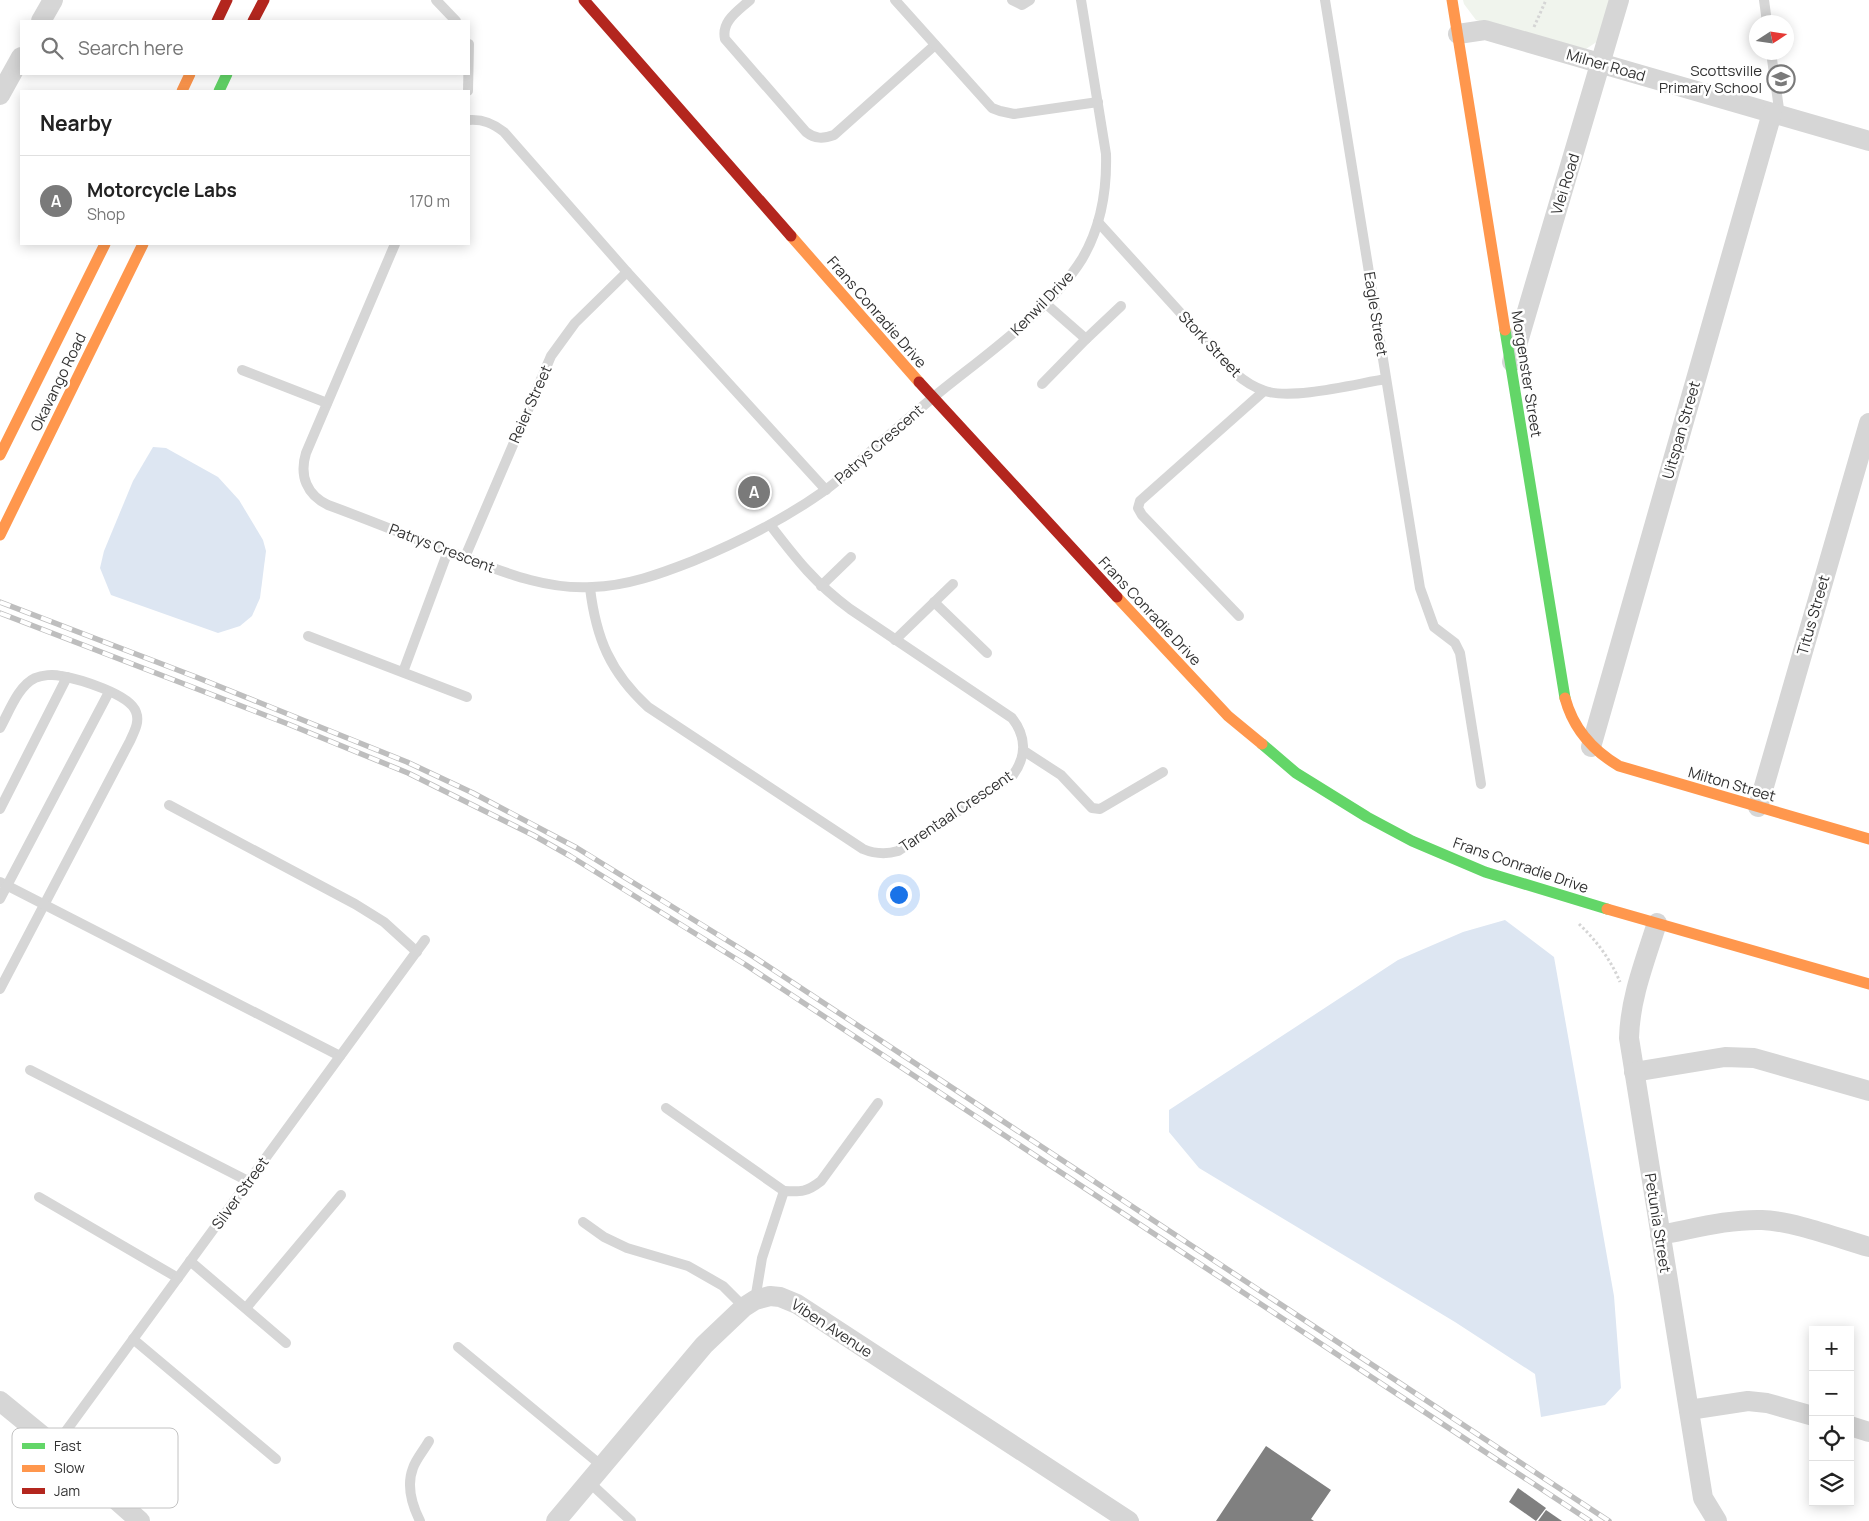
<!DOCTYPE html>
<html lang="en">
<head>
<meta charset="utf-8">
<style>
	:root { --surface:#fff; --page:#f6f6f6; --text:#222; --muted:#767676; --line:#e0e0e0; --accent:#7a7a7a }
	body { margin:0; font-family:Manrope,sans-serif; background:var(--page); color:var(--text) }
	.controls { position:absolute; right:15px; bottom:15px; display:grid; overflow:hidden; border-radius:0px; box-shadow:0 2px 12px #0003 }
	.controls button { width:45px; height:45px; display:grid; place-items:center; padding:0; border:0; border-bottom:1px solid var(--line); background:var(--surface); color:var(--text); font:25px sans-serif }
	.compass { position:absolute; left:1749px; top:15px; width:45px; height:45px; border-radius:50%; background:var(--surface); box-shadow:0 2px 12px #0003; rotate:78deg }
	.you { position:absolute; left:898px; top:894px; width:18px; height:18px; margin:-12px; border:4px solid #fff; border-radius:50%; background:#1a73e8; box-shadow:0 0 0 8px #1a73e833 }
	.badge { display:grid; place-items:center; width:32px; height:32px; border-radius:50%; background:var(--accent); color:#fff; font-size:16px; font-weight:700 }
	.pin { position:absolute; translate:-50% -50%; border:2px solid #fff; box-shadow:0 1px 5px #0006 }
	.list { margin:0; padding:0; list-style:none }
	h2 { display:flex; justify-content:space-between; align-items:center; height:65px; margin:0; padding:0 20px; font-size:21px }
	h2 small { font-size:16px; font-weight:400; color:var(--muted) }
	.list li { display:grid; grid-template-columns:32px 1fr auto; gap:15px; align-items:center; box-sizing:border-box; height:90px; padding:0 20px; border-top:1px solid var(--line) }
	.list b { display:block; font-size:19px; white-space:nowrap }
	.list p { margin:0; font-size:16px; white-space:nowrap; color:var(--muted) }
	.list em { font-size:16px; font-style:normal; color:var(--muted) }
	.icon { flex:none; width:28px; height:28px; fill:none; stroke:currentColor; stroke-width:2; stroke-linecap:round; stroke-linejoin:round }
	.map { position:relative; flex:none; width:1869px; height:1521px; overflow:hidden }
	.search { position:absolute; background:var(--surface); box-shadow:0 2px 12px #0003; left:20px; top:20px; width:450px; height:55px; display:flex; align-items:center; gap:12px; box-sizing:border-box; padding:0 18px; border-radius:0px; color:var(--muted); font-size:19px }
	.panel { position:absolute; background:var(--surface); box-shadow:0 2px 12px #0003; left:20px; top:90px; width:450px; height:155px; border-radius:0px }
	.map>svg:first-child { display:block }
	.green { fill:#f0f4ed }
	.water { fill:#dde6f2 }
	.building { fill:#808080 }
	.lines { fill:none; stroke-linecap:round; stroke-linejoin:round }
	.path { stroke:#d5d5d5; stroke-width:3; stroke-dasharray:2.5 2.5; stroke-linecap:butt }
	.lane { stroke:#d6d6d6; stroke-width:10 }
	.street { stroke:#d6d6d6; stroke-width:20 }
	.fast { stroke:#63d668; stroke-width:11 }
	.slow { stroke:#ff974d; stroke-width:11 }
	.jam { stroke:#b3261e; stroke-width:11 }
	.rail-casing { stroke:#bebebe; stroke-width:5.5 }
	.rail { stroke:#fff; stroke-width:4; stroke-dasharray:11; stroke-linecap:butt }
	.labels { text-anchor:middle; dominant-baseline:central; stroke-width:5; stroke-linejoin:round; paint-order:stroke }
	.street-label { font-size:15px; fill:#323232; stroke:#fff }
	.poi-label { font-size:15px; fill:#323232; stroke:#fff; text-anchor:end }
	.key { fill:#fff; stroke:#c2c2c2; stroke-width:1 }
	.key-label { font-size:14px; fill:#323232 }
</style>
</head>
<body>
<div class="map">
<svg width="1869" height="1521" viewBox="0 0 1869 1521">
	<rect width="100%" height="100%" fill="#fff"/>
	<path class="green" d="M 1463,0 L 1612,0 L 1598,41 L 1586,49 L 1579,50 L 1476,20 L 1464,4 Z"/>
	<g class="water">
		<path d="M 153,447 L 166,448 L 218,477 L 239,500 L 263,540 L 266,551 L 260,598 L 252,616 L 240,626 L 218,633 L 111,595 L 100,568 L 104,551 L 133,481 Z"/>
		<path d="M 1505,920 L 1554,957 L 1614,1296 L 1621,1388 L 1605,1405 L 1541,1417 L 1535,1374 L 1455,1322 L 1199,1168 L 1169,1132 L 1169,1110 L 1398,960 L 1463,932 Z"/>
	</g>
	<g class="building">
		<path d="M 1266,1446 L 1331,1490 L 1311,1519 L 1314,1521 L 1216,1521 Z"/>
		<path d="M 1518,1488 L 1546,1508 L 1536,1521 L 1509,1502 Z"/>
		<path d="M 1546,1510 L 1562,1521 L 1538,1521 Z"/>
	</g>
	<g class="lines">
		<g class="path">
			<path d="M 1534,27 L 1546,0"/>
			<path d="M 1579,924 C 1596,940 1611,960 1620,982"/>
		</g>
		<g class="lane">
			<path d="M 436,0 L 456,21"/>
			<path d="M 750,0 C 738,11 721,21 725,39 L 806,132 C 815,139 823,139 834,135 L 935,45"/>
			<path d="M 895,0 L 992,108 L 1000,111 L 1014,114 L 1098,102"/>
			<path d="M 1012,0 L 1022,5 L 1030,0"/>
			<path d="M 1325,0 L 1420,588 L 1434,627 L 1455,643 L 1460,653 L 1481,784"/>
			<path d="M 1764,0 L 1767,22"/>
			<path d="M 1771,52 L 1780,116"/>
			<path d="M 468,91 L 469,44"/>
			<path d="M 469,120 C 483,119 493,123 504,132 L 627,272 L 826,490"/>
			<path d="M 1098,222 L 1235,373 C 1244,381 1253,387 1265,391 C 1293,400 1355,384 1386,379"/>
			<path d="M 395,244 L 306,453 C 299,476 307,495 328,505 C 372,521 415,539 458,555 C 501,571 545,590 592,587 C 627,586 660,574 693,561 C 739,542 783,520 824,491 C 837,482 850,470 862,459 C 888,436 914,413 941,391 C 987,354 1051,309 1082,259 C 1101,227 1107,191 1106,154 L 1081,0"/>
			<path d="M 1086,339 L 1121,306"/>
			<path d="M 242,370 L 327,403"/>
			<path d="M 1042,384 L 1086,339 L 1045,303"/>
			<path d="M 465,557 L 551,356 L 575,323 L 627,272"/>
			<path d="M 821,586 L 851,557"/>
			<path d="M 590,588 C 596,638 610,672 648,707 L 863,849 C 875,854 885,855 898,851 L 1013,775 C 1027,756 1026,736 1012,718 L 850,609 C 815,583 797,560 771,526"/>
			<path d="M 934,602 L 987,653"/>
			<path d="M 1239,616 L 1142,515 L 1138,508 L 1140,501 L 1264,391"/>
			<path d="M 308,636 L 467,697"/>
			<path d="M 895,640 L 953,584"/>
			<path d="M 403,672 L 448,551"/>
			<path d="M 0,728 C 9,712 18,686 35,678 C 42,675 53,674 61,676 C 79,679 130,694 136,712 C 140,722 134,732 130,741 L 0,989"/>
			<path d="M 1024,751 L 1061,775 L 1092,808 L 1100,809 L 1163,772"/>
			<path d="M 169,805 L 355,904 L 384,922 L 417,952"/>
			<path d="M 0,809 L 67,677"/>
			<path d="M 0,882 L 340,1056"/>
			<path d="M 0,899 L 109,692"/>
			<path d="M 30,1070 L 248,1181"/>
			<path d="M 666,1108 L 784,1191 L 762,1258 L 755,1300"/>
			<path d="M 784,1191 C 801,1192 807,1192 821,1181 L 878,1103"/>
			<path d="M 39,1197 L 178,1278"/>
			<path d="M 583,1222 L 604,1237 L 627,1248 L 688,1266 L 723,1286 L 744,1307"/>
			<path d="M 190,1261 L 286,1343"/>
			<path d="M 246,1308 L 341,1195"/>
			<path d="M 133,1339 L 276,1459"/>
			<path d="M 458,1347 L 602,1466"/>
			<path d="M 55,1446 L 425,940"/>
			<path d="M 589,1482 L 631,1521"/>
			<path d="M 420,1521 C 412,1505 406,1486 413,1468 C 416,1459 424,1450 429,1441"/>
		</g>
		<g class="street">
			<path d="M 41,21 L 53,0"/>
			<path d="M 1458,34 L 1485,30 L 1869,141"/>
			<path d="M 0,95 L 21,57"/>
			<path d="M 1512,362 L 1619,0"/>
			<path d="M 1591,747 L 1772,113"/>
			<path d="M 1758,807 L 1869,423"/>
			<path d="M 1657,923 C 1645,961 1630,998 1629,1038 L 1703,1498 L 1717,1521"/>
			<path d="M 1634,1072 L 1725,1057 L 1754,1058 L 1869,1091"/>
			<path d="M 1660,1235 C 1693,1229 1728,1219 1762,1220 C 1793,1221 1838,1238 1869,1247"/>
			<path d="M 0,1401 L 55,1446 L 140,1521"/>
			<path d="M 1689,1410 L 1748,1401 L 1767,1403 L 1813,1416"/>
			<path d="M 1850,1426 L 1869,1432"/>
			<path d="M 556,1521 L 704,1345 L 744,1307 L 755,1300 L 770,1296 L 780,1297 L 797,1304 L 1129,1521"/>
		</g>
		<g class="fast">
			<path d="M 219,91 L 227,74"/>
			<path d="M 1505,330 L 1565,698"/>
			<path d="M 1262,744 L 1296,773 L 1367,817 L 1412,841 L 1485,872 L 1607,909"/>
		</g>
		<g class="slow">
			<path d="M 1452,0 L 1505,330"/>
			<path d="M 182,91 L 190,74"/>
			<path d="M 791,236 L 919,382"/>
			<path d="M 0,455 L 105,244"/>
			<path d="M 0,535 L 143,244"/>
			<path d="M 1117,597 L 1228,716 L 1262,744"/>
			<path d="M 1565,698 C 1573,728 1592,750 1619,766 L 1869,839"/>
			<path d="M 1607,909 L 1869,984"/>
		</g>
		<g class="jam">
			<path d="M 584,0 L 791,236"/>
			<path d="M 217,21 L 227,0"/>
			<path d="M 253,21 L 264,0"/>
			<path d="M 919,382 L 1117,597"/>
		</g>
		<g class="rail-casing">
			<g id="rail">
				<path d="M 0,602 L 196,677 L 407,762 L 473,793 L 577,848 L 754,957 L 1609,1521"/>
				<path d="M 0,613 L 288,724 L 408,773 L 533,835 L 570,856 L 746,965 L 1590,1521"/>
			</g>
		</g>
		<use href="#rail" class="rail"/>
	</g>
	<defs>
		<g id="school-ring" transform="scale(1.4375)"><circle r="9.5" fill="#fff" stroke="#7a7a7a" stroke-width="1.5"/><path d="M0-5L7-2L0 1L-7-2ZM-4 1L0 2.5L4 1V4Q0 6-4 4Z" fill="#7a7a7a"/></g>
	</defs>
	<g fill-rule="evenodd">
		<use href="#school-ring" x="1781" y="79"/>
	</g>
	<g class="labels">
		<g class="street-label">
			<text transform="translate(1606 65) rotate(16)">Milner Road</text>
			<text transform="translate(1565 184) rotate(-73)">Vlei Road</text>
			<text transform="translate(1042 303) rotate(-46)">Kenwil Drive</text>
			<text transform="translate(877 312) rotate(49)">Frans Conradie Drive</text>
			<text transform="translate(1376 314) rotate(81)">Eagle Street</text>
			<text transform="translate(1210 344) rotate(47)">Stork Street</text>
			<text transform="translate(1527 374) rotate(81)">Morgenster Street</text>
			<text transform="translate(58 382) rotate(-64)">Okavango Road</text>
			<text transform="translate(530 404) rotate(-66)">Reier Street</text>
			<text transform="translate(1681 430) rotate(-74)">Uitspan Street</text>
			<text transform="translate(879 444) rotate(-41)">Patrys Crescent</text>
			<text transform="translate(442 548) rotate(21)">Patrys Crescent</text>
			<text transform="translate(1150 611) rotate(47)">Frans Conradie Drive</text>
			<text transform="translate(1813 615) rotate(-74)">Titus Street</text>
			<text transform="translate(1732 784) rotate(16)">Milton Street</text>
			<text transform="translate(956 811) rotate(-34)">Tarentaal Crescent</text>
			<text transform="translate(1521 865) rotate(19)">Frans Conradie Drive</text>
			<text transform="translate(240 1193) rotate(-54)">Silver Street</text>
			<text transform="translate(1658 1223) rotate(81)">Petunia Street</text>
			<text transform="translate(832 1328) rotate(33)">Viben Avenue</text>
		</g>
		<g class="poi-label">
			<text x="1762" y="70">Scottsville<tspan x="1762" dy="17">Primary School</tspan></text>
		</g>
	</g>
	<rect x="12" y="1428" width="166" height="80" rx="8" class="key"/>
	<rect x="22" y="1443" width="23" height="6" fill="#63d668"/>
	<rect x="22" y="1465" width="23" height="7" fill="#ff974d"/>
	<rect x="22" y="1488" width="23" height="6" fill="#b3261e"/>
	<g class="key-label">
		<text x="54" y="1451">Fast</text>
		<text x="54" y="1473">Slow</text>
		<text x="54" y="1496">Jam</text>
	</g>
</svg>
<div class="controls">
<button>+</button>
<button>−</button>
<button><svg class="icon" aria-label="locate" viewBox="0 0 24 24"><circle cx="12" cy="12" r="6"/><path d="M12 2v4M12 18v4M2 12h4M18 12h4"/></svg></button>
<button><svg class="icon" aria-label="layers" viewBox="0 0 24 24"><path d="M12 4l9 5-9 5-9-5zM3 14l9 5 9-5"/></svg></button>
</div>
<svg class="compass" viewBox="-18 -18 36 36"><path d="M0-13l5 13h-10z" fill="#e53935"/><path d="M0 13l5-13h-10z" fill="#767676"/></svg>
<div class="you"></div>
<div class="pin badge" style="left:754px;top:492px">A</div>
<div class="search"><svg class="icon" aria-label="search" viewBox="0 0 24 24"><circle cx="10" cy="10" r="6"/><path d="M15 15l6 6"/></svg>Search here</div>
<section class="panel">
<h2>Nearby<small></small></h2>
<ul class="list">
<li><span class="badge">A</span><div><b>Motorcycle Labs</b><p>Shop</p></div><em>170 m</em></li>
</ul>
</section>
</div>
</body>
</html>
